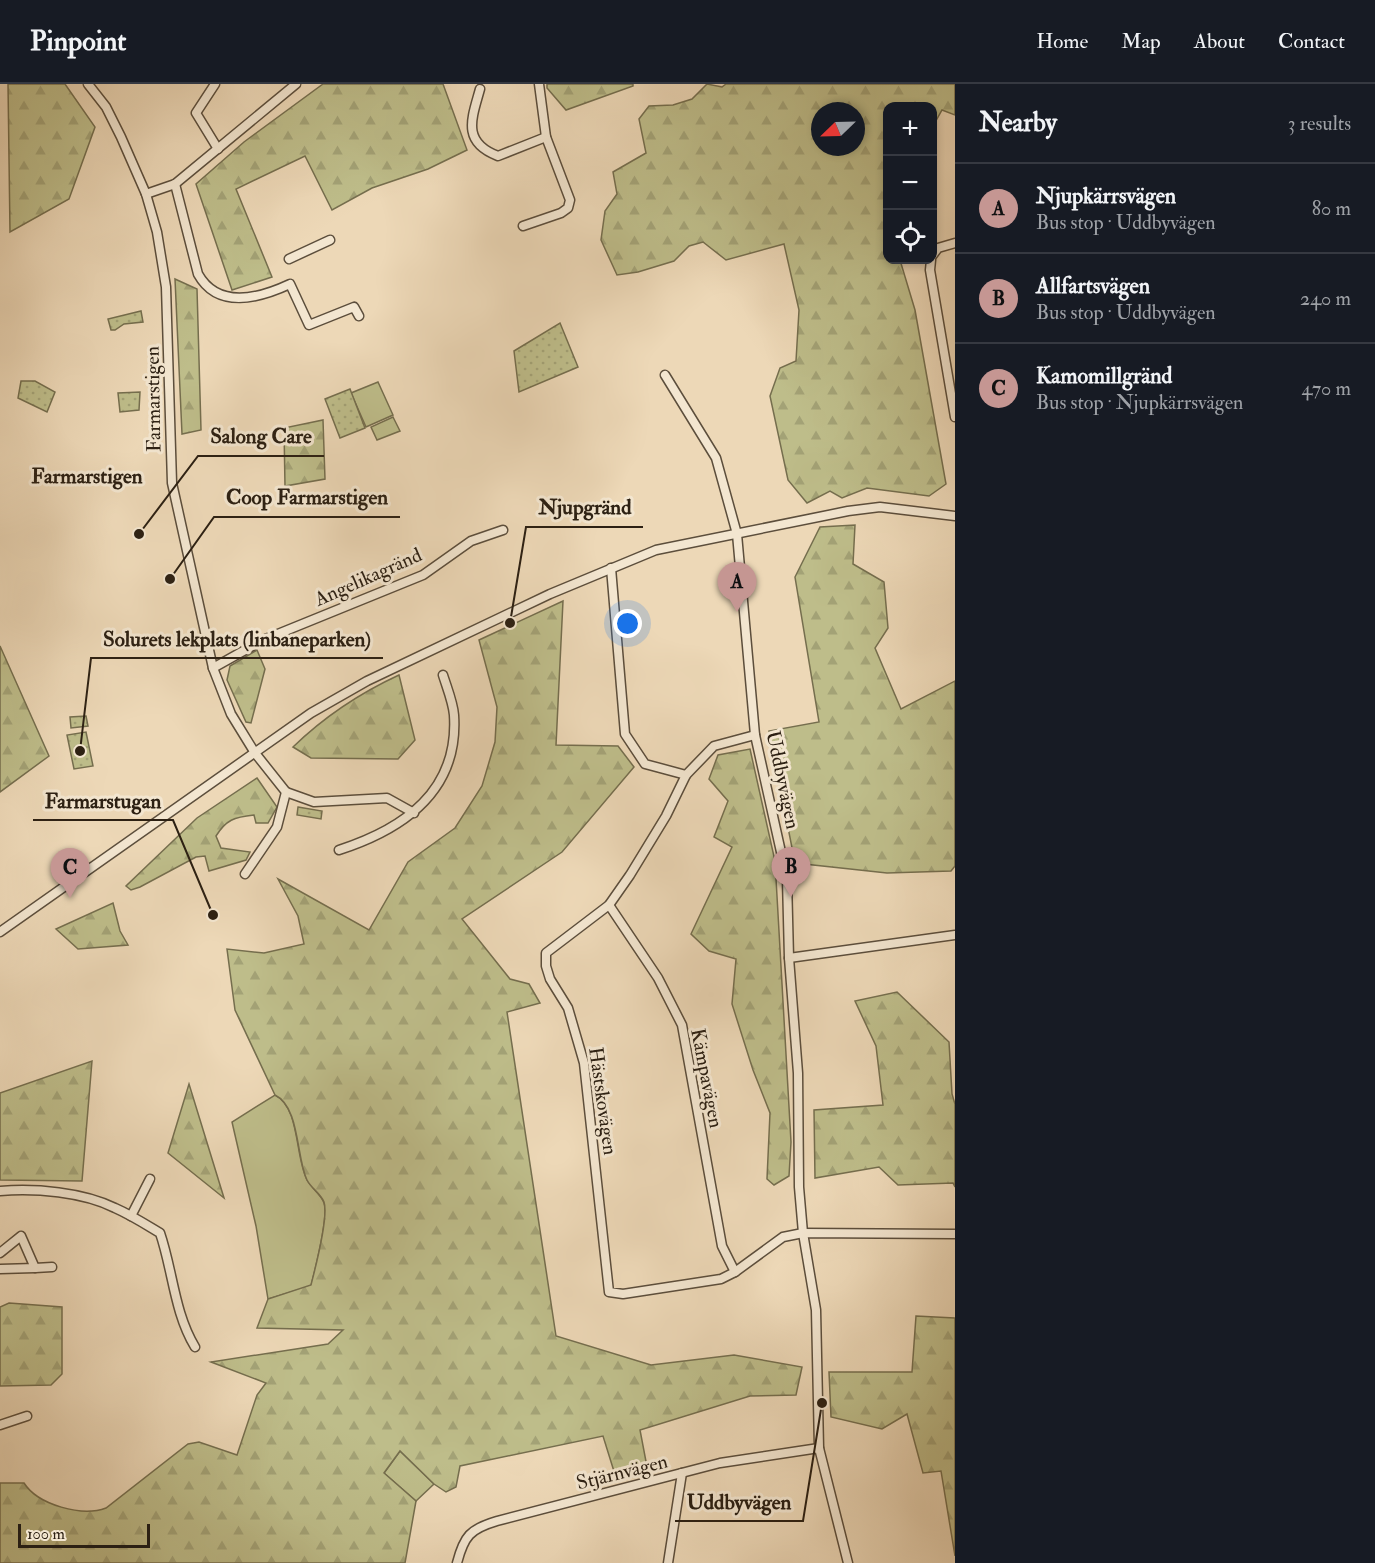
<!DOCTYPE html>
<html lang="en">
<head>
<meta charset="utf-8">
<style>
	:root { --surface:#171b24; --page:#242831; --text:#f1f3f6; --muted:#9ea1a6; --line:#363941; --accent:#c59692 }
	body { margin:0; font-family:"IM FELL Double Pica",serif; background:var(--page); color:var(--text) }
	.controls { position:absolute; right:18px; top:18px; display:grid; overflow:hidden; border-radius:12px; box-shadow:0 3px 9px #0003 }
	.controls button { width:54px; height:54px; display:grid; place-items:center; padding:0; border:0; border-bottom:2px solid var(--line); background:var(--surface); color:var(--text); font:30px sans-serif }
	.compass { position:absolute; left:811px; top:18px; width:54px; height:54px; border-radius:50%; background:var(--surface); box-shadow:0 3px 9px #0003; rotate:247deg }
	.scale { position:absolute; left:18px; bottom:15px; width:132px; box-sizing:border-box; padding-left:6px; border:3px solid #2c2013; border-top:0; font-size:16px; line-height:21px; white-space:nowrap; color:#2c2013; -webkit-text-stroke:4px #f3e6d0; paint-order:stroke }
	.you { position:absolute; left:628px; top:540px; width:21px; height:21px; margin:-15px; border:4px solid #fff; border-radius:50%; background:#1a73e8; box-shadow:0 0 0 9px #1a73e833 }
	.badge { display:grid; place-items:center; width:39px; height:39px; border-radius:50%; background:var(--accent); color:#111; font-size:20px; font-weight:700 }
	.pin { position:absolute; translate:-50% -50px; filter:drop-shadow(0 2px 3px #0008) }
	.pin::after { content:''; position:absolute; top:32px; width:21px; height:18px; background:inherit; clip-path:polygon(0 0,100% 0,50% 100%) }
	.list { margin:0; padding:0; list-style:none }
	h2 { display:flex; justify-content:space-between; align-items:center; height:78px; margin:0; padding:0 24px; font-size:26px }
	h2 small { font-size:20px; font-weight:400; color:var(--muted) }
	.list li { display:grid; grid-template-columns:39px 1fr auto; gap:18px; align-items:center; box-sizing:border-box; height:90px; padding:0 24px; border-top:2px solid var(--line) }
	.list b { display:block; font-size:22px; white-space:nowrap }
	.list p { margin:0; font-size:20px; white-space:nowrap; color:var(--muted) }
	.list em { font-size:20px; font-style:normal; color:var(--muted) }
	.icon { flex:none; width:33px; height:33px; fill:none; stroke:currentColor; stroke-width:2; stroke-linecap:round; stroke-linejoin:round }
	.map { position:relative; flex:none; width:955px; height:1479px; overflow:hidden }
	header { display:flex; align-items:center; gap:36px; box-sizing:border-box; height:84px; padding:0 30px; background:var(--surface); border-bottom:2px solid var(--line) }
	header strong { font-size:28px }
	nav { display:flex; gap:33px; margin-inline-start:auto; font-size:21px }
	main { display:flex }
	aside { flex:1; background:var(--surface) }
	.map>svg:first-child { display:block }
	.grass { fill:#bebd8a; stroke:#756e4e; stroke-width:1.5 }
	.forest { fill:url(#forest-firs); stroke:#756e4e; stroke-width:1.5; fill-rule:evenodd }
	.park { fill:url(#park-dots); stroke:#756e4e; stroke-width:1.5 }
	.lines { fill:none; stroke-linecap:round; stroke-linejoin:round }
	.minor-casing { stroke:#5c4e3c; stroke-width:11 }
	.minor { stroke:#f3e6d0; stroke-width:8 }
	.labels { text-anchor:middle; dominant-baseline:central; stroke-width:6; stroke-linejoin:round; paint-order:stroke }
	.street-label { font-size:20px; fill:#2c2013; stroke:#f3e6d0 }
	.neighbourhood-label { font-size:21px; font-weight:bold; fill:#2c2013; stroke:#f3e6d0 }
	.leader { fill:none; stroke:#2c2013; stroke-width:2 }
	.callout-dot { fill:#2c2013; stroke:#f3e6d0; stroke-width:2 }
	.callout-label { font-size:21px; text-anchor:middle; font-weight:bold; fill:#2c2013; stroke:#f3e6d0; stroke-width:6; stroke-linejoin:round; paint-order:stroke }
</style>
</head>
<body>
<header>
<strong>Pinpoint</strong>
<nav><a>Home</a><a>Map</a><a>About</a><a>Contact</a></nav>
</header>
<main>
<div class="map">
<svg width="955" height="1479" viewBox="0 0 955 1479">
	<defs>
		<pattern id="forest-firs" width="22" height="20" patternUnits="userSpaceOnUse" patternTransform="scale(1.5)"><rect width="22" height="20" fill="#bebd8a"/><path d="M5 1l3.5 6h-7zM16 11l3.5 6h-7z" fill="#a3a276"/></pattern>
		<pattern id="park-dots" width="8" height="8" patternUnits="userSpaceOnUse" patternTransform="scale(1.5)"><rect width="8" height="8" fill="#bebd8a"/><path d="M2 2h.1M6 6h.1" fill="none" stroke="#a3a276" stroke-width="1.8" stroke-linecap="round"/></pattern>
	</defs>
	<rect width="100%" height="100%" fill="#edd8b7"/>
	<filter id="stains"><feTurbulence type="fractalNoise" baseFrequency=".00333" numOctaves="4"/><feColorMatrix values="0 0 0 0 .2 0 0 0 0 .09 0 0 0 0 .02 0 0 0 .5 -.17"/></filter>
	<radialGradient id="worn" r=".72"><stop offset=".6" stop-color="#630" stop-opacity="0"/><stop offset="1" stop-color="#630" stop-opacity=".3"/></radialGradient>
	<g class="grass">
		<path d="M 378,298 L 393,331 L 366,343 L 351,309 Z"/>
		<path d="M 393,333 L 400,347 L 377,356 L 371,343 Z"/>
		<path d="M 275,1011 C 300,1023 295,1073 307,1096 C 311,1104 321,1110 324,1119 C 329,1133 315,1185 311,1202 L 268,1215 L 256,1142 L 232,1038 Z"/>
		<path d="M 400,1367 L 434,1400 L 416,1417 L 384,1389 Z"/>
	</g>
	<g class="forest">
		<path d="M 8,0 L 65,0 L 95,43 L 69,115 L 10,148 Z"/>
		<path d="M 323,0 L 443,0 L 467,66 L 428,85 L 372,104 L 332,126 L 305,72 L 236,105 L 272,193 L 232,206 L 196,100 L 244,58 Z"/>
		<path d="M 547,0 L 633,0 L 633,2 L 566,26 L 547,4 Z"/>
		<path d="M 707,0 L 722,3 L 726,0 L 955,0 L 955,31 L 942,26 L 933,42 L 932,22 L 888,22 L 888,176 L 900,176 L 915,226 L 946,400 L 929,412 L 867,404 L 842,414 L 830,407 L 807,419 L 788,396 L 770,312 L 780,284 L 796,277 L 799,226 L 784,160 L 726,176 L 703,158 L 689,162 L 674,177 L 638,188 L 617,191 L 601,156 L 605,127 L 617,110 L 613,88 L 646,69 L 639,35 L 649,22 L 673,21 L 692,15 ZM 820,27 L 856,27 L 856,63 L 820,63 Z"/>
		<path d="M 175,195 L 197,205 L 201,346 L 182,350 Z"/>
		<path d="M 323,336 L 325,395 L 285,402 L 284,344 Z"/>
		<path d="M 855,441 L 853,480 L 884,498 L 888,544 L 875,564 L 901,625 L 955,597 L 955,782 L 951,787 L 887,789 L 795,779 L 769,647 L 819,638 L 795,493 L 820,443 Z"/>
		<path d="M 563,517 L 556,661 L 618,662 L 634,683 L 562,768 L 462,835 L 510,895 L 529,900 L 540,919 L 507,928 L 556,1252 L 651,1281 L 734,1271 L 802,1283 L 796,1311 L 750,1312 L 640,1346 L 648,1388 L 617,1397 L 603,1352 L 460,1382 L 456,1403 L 446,1408 L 434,1400 L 400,1367 L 384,1389 L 416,1417 L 405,1479 L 0,1479 L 0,1399 L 24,1399 C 38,1421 82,1433 106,1424 L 188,1360 L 199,1358 L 237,1371 L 257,1311 L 266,1299 L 211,1278 L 328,1260 L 343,1246 L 257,1244 L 268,1215 L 311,1201 C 315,1185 329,1133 324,1118 C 321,1110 311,1104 307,1096 C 296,1073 300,1023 275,1011 L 235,926 L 227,865 L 264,869 L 304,860 L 298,832 L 278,795 L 369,846 L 408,778 L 455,744 L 482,702 L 495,658 L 497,623 L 479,556 Z"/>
		<path d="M 0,562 L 49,672 L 0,708 Z"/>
		<path d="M 257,566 L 265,585 L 251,639 L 246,638 L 227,596 L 230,582 Z"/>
		<path d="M 399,591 L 415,656 L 398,675 L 311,674 L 293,663 C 324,633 360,609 399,591 Z"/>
		<path d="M 750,665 L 775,777 L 791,1058 L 789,1092 L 774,1101 L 767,1095 L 770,1029 L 753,986 L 732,920 L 736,875 L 709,867 L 691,850 L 732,763 L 714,753 L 728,717 L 709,695 L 718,671 Z"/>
		<path d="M 257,694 L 277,723 L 268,739 L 256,739 L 254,731 C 234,733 226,736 216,752 L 221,764 L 250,768 L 246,776 L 209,787 L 205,772 L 196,773 L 140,803 L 131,806 L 126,802 L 197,734 Z"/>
		<path d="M 113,819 L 120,847 L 128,861 L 78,865 L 56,845 Z"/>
		<path d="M 897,908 L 949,958 L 952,1010 L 955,1020 L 955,1103 L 953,1099 L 898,1101 L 879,1083 L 815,1094 L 814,1026 L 883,1021 L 876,962 L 855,917 Z"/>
		<path d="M 92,977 L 82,1097 L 0,1096 L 0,1009 Z"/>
		<path d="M 189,1000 L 224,1114 L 168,1069 Z"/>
		<path d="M 9,1219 L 62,1223 L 62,1290 L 51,1301 L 0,1302 L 0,1223 Z"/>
		<path d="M 916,1232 L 955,1234 L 955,1472 L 941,1387 L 923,1389 L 907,1330 L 882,1345 L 831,1333 L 829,1288 L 912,1288 Z"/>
	</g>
	<g class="park">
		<path d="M 141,227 L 143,238 L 124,240 L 115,246 L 111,246 L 108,235 Z"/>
		<path d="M 560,239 L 578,283 L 519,308 L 514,267 Z"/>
		<path d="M 21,297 L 35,297 L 55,308 L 47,328 L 18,314 Z"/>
		<path d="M 350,305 L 365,344 L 340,354 L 325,315 Z"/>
		<path d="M 140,308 L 139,326 L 120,328 L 118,309 Z"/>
		<path d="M 86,632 L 88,642 L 71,644 L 70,633 Z"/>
		<path d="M 86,648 L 93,682 L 74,685 L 67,651 Z"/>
		<path d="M 298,723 L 322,727 L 321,735 L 297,731 Z"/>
	</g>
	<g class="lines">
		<g class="minor-casing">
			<g id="minor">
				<path d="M 88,0 L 106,23 L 121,53 L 146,110 L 157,148 L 166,203 L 172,399 L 213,584 L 231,630 L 255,669 L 286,708 L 277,743 L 245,790"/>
				<path d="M 215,0 L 196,29 L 218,65"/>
				<path d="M 480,5 C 472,34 461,58 498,72 L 546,53"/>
				<path d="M 175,100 L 198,190 C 218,226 260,214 290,200 L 309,241 L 354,223 L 359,232"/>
				<path d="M 146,110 L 175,100 L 296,0"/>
				<path d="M 523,142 L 561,129 L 568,124 L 570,116 L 546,53 L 539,0"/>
				<path d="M 932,172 L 938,164 L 955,159"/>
				<path d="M 289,175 L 330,156"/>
				<path d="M 931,176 L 930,186 L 955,333"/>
				<path d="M 665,291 L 716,374 L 737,450 L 755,651 L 787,795 L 789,874 L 798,989 L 799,1103 L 803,1149 L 816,1226 L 819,1364 L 848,1479"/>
				<path d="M 611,484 L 625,650 L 645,680 L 686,691"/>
				<path d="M 213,584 L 263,556 L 423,491 L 471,457 L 503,446"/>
				<path d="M 755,651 L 714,662 L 686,691 L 666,732 L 630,791 L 609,821 L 546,869 L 546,882 L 550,895 L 568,924 L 584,979 L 609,1208 L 623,1210 L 721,1195 L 735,1188 L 783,1153 L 803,1149 L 955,1150"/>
				<path d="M 286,708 L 314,718 L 387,714 L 414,729"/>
				<path d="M 339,766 C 404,745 459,707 454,631 C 453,618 447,604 443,591"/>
				<path d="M 609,821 L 658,894 L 682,941 L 722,1162 L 735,1188"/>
				<path d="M 0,848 L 311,629 L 367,597 L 550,510 L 656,466 L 848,427 L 880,423 L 955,432"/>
				<path d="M 789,874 L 955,851"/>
				<path d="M 0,1107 C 35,1104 83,1108 115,1124 C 131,1131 145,1140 160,1149 C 173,1187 174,1228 195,1263"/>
				<path d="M 131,1132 L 150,1095"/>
				<path d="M 0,1169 L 21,1152 L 35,1184 L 0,1185"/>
				<path d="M 35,1184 L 52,1183"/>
				<path d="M 0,1341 L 27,1332"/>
				<path d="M 457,1479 C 464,1452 470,1445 497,1437 L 720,1379 L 819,1364"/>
				<path d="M 668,1479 L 682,1389"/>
			</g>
		</g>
		<use href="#minor" class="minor"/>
	</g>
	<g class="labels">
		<g class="street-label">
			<text transform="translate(153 315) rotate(-91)">Farmarstigen</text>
			<text transform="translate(368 493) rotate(-24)">Angelikagränd</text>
			<text transform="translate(783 696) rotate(78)">Uddbyvägen</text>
			<text transform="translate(707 994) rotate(79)">Kämpavägen</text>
			<text transform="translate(603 1017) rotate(82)">Hästskovägen</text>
			<text transform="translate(622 1388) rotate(-14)">Stjärnvägen</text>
		</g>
		<g class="neighbourhood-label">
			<text x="87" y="392">Farmarstigen</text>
		</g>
	</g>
	<path class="leader" d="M139 450L198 372H324M170 495L214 433H400M510 539L526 443H643M80 667L91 574H383M213 831L173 736H33M822 1319L803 1437H675"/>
	<g class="callout-dot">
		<circle cx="139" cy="450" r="6"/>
		<circle cx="170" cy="495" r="6"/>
		<circle cx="510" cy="539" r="6"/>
		<circle cx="80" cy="667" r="6"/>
		<circle cx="213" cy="831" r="6"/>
		<circle cx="822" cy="1319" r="6"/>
	</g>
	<g class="callout-label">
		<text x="261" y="359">Salong Care</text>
		<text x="307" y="420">Coop Farmarstigen</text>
		<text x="585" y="430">Njupgränd</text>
		<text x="237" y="562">Solurets lekplats (linbaneparken)</text>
		<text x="103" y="724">Farmarstugan</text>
		<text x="739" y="1425">Uddbyvägen</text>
	</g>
	<rect width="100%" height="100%" filter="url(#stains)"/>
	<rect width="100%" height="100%" fill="url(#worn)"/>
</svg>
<div class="controls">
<button>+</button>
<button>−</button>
<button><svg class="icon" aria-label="locate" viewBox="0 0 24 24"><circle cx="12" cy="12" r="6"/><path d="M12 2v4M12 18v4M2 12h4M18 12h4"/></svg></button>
</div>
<svg class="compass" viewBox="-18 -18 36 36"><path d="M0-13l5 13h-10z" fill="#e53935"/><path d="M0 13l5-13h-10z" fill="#9ea1a6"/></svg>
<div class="scale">100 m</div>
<div class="you"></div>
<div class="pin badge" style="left:737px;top:528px">A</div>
<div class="pin badge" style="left:791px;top:813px">B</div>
<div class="pin badge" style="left:70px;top:814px">C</div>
</div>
<aside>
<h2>Nearby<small>3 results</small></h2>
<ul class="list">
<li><span class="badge">A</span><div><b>Njupkärrsvägen</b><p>Bus stop · Uddbyvägen</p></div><em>80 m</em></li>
<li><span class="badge">B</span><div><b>Allfartsvägen</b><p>Bus stop · Uddbyvägen</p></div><em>240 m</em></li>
<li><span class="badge">C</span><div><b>Kamomillgränd</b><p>Bus stop · Njupkärrsvägen</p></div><em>470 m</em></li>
</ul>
</aside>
</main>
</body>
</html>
